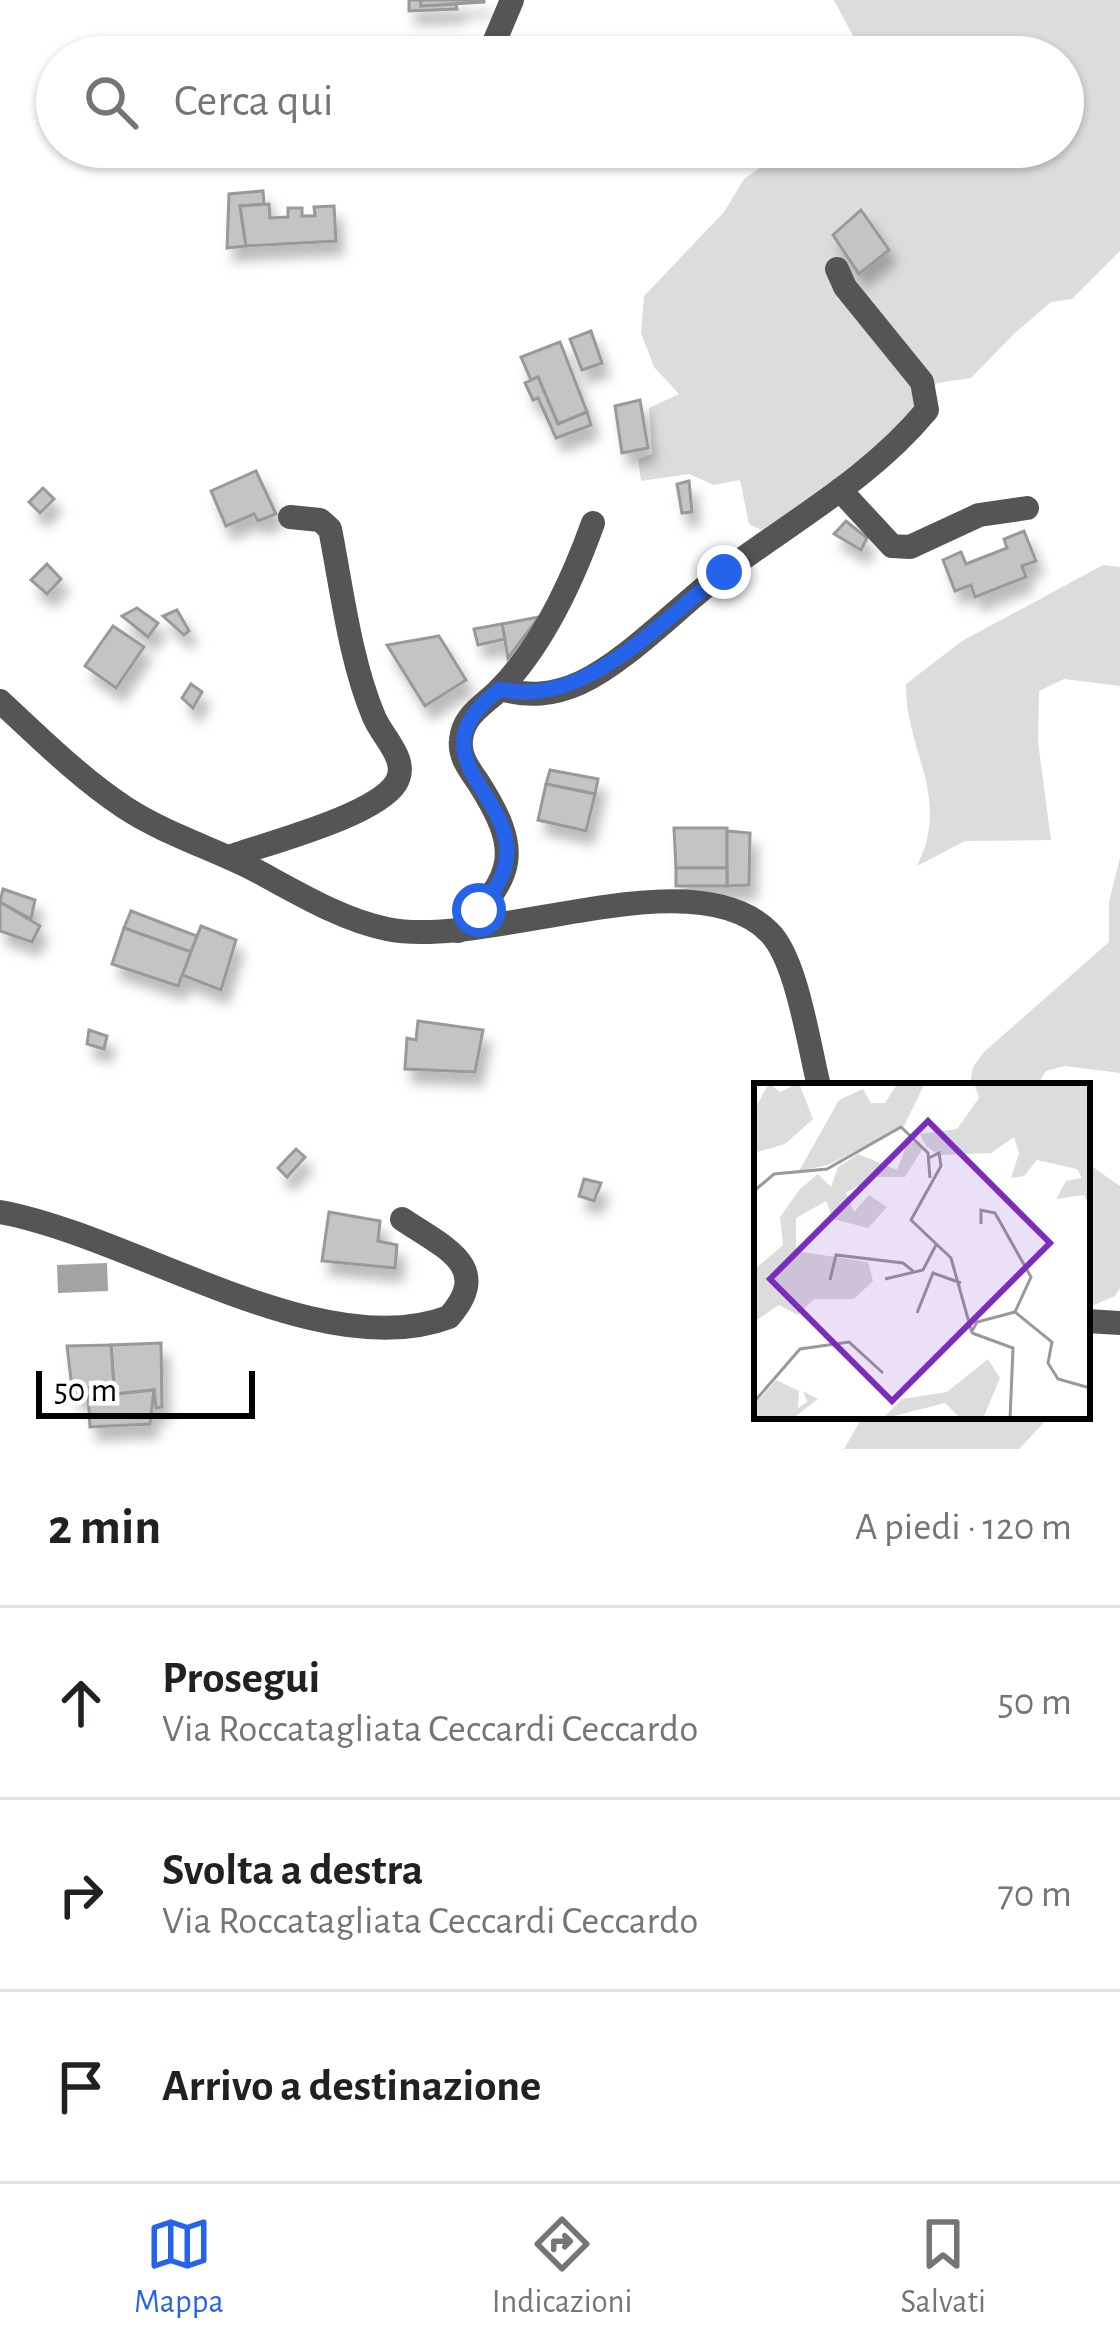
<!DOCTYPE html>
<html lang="it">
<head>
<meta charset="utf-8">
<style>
	:root { --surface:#fff; --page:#f2f2f2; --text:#202124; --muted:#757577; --line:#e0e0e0; --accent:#2563eb }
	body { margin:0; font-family:"Alegreya Sans",sans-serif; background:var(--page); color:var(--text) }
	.scale { position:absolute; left:36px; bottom:30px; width:219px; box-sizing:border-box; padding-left:12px; border:6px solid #000; border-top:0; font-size:33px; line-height:42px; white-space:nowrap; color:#000; -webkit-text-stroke:9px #fff; paint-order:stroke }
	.stop { position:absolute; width:36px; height:36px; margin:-27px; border:9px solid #2563eb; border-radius:50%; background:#fff }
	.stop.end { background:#2563eb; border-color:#fff; box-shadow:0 3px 12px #0008 }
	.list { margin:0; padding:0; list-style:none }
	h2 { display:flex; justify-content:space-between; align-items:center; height:156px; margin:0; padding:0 48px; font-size:51px }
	h2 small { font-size:39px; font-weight:400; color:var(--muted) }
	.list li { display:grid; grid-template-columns:78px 1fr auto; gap:36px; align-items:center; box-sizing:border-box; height:192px; padding:0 48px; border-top:3px solid var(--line) }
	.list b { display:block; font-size:45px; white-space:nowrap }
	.list p { margin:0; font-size:39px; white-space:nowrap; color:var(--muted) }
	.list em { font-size:39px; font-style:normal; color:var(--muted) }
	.icon { flex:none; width:66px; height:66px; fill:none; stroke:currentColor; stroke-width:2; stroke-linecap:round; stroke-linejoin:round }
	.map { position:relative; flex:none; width:1120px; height:1449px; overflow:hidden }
	.search { position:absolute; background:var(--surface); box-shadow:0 3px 9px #0004; left:36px; right:36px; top:36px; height:132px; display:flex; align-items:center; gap:30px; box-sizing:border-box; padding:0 42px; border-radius:66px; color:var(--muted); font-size:45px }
	.sheet { height:732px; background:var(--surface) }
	nav { display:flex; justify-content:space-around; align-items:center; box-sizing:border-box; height:168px; border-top:3px solid var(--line); background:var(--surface); font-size:33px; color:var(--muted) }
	nav a { display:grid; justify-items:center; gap:6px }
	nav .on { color:var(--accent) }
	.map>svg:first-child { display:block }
	.green { fill:#dcdcdc }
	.water { fill:#a3a3a3 }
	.building { fill:#c4c4c4; stroke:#999; stroke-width:3; filter:url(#shadow) }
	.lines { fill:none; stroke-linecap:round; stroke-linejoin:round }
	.minor { stroke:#555; stroke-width:24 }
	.route { stroke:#2563eb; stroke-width:15 }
	.inset-road { fill:none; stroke:#999; stroke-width:3 }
	.view { fill:#7b2cbf; fill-opacity:0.15; stroke:#7b2cbf; stroke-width:6 }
	.inset-edge { fill:none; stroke:#000; stroke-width:6 }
</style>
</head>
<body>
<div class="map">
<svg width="1120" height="1449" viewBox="0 0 1120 1449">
	<defs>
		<filter id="shadow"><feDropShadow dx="7" dy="13" stdDeviation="6" flood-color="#0004"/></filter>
	</defs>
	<rect width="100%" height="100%" fill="#fff"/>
	<g class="green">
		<path d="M 834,0 L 1120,0 L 1120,251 L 1072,299 L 1051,302 L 1015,333 L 971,378 L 937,383 L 875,451 L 817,499 L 761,530 L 749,524 L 740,480 L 714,485 L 689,474 L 641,481 L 638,459 L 652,454 L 649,408 L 679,394 L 654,367 L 641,333 L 644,296 L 724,212 L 744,179 L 790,147 L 1063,147 L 1063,57 L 843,57 L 853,36 Z"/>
		<path d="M 1103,565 L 1120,567 L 1120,686 L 1064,679 L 1039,691 L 1038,742 L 1051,840 L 965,841 L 917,866 C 952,796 905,752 906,684 L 962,641 Z"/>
		<path d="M 1120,858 L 1120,1073 L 1065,1066 L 1046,1071 L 1037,1086 L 970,1086 L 973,1067 L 984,1052 L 1109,942 L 1109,902 Z"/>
		<path d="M 1087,1163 L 1120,1186 L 1120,1288 L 1115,1296 L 1087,1308 Z"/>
		<path d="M 863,1416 L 1050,1416 L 1019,1449 L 844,1449 Z"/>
	</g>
	<path class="water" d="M 107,1263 L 108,1291 L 58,1293 L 57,1265 Z"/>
	<g class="building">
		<path d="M 409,0 L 421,0 L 421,6 L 456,4 L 457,9 L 409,11 Z"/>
		<path d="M 421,0 L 484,0 L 484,2 L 421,6 Z"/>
		<path d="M 557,42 L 583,43 L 582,57 L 556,57 Z"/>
		<path d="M 263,191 L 264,204 L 240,206 L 246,246 L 227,248 L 229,194 Z"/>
		<path d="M 269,204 L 270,218 L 288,217 L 288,208 L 302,208 L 302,216 L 315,216 L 314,207 L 334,206 L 336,241 L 246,246 L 240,206 Z"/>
		<path d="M 861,210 L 889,250 L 859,274 L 833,235 Z"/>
		<path d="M 591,331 L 602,363 L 582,370 L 570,339 Z"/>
		<path d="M 560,342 L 587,412 L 558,424 L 538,377 L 531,380 L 521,357 Z"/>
		<path d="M 538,377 L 558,424 L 587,412 L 591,425 L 556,438 L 538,398 L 533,400 L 525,383 Z"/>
		<path d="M 640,400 L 648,448 L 622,453 L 615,406 Z"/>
		<path d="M 256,471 L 276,514 L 258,521 L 254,514 L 226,526 L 211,491 Z"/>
		<path d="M 689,481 L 692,512 L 682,513 L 677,484 Z"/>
		<path d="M 43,488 L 54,499 L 40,513 L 29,502 Z"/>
		<path d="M 846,521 L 867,538 L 861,550 L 834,534 Z"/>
		<path d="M 1024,531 L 1036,561 L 1022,566 L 1026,577 L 975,597 L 971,585 L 955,591 L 943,560 L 961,552 L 966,564 L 1007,548 L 1004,539 Z"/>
		<path d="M 47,564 L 61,579 L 47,594 L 31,580 Z"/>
		<path d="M 137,608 L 158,623 L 148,637 L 122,616 Z"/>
		<path d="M 177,610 L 189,631 L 184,635 L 163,616 Z"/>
		<path d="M 539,617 L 508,658 L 502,624 Z"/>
		<path d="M 502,624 L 505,639 L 478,645 L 474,629 Z"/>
		<path d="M 113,626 L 144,647 L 116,688 L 85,666 Z"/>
		<path d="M 439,636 L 466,680 L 425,706 L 387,645 Z"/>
		<path d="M 191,684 L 202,692 L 193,708 L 182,698 Z"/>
		<path d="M 550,770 L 598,779 L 595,794 L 546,784 Z"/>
		<path d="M 546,784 L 595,794 L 586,831 L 538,820 Z"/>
		<path d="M 674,828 L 727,828 L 727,868 L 676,868 Z"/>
		<path d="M 727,831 L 750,833 L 749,885 L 727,886 Z"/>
		<rect x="676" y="868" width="51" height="18"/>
		<path d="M 3,889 L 35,900 L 31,919 L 0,902 Z"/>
		<path d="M 0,902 L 40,926 L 32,942 L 0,931 Z"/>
		<path d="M 131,911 L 197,936 L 191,952 L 124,928 Z"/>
		<path d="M 201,926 L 236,940 L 221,990 L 182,975 Z"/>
		<path d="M 124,928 L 191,952 L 178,986 L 112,964 Z"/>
		<path d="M 418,1021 L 483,1030 L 475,1072 L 405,1069 L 407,1038 L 416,1040 Z"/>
		<path d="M 89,1030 L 107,1036 L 104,1049 L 87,1044 Z"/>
		<path d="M 296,1149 L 305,1157 L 287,1177 L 278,1168 Z"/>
		<path d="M 584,1179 L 601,1183 L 594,1201 L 579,1196 Z"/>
		<path d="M 329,1212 L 380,1221 L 378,1241 L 397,1245 L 395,1268 L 322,1261 Z"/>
		<path d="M 161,1343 L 162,1407 L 156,1408 L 154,1390 L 97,1396 L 95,1388 L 114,1387 L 111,1345 Z"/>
		<path d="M 111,1345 L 114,1387 L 72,1388 L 67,1346 Z"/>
		<path d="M 72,1388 L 95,1388 L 97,1396 L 154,1390 L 150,1424 L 90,1427 L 88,1396 L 72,1394 Z"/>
	</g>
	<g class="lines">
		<g class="minor">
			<path d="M 488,57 L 512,0"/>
			<path d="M 840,490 L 892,546 L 910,547 L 979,515 L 1027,508"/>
			<path d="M 500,689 C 529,697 553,695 580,683 C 626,662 678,607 719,576 C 790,522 869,480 927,410 L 922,382 L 845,287 L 837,269"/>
			<path d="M 0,701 C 40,738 79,777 124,807 C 165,834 212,848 255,870 C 296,892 342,920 387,929 C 487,950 692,855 769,932 C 797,959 809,1047 819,1086"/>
			<path d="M 229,857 C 268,843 375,816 396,783 C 410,760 382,737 374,717 C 350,660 342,590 330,529 L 320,520 L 290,517"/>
			<path d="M 458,931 C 517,876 521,849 478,782 C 469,769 459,756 461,740 C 463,715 484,705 499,690 C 542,646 573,579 593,523"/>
			<path d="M 0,1212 C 133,1236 321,1366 449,1317 C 494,1266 443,1247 402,1219"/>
			<path d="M 1087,1321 L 1120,1323"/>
		</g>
	</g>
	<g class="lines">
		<path class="route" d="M 479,910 C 573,808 390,771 500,689 C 583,710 662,620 724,572"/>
	</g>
	<g transform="translate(754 1083)">
		<rect width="336" height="336" fill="#fff"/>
		<path d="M 15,0 L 26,9 L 45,0 L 59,36 L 31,61 L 0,70 L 0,28 ZM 144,0 L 171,0 L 150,43 L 74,82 L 45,88 L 85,17 L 109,6 L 117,20 L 131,20 ZM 220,0 L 336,0 L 336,123 L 330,112 L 302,116 L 312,98 L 328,95 L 323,86 L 283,77 L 270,93 L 257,95 L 265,70 L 260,54 L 237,70 L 185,72 L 172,63 L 166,51 L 203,46 L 225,15 ZM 155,56 L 169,65 L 151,94 L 120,94 L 92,110 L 100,129 L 115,112 L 133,124 L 114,145 L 79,136 L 72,118 L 42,135 L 42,168 L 114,179 L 119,198 L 100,216 L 60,216 L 44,232 L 25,222 L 0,239 L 1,186 L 29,162 L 26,134 L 46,106 L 64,91 L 77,104 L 84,84 L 104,71 L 143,87 ZM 234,276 L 246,295 L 230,333 L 207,336 L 191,320 L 128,336 L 148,316 L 193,309 ZM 22,297 L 45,308 L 44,325 L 53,319 L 49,308 L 64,316 L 38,336 L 0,336 L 0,322 Z" fill="#dcdcdc"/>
		<path class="inset-road" d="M 175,75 L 185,70 L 187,83 L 157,137 L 197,175 L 218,250M 0,108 L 20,91 L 73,86 L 147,44 L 174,70 L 176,95M 227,141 L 227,127 L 241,130 L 277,194 L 261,229M 131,196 L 169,187 L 182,162M 76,197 L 82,172 L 149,180 L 159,188M 261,229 L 298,259 L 294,280 L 304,296 L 336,305M 163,230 L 179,190 L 207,200M 218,248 L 223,239 L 261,229M 218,250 L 259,265 L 256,336M 0,319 L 46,266 L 95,259 L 129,290"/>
		<path class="view" d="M 174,38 L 296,160 L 138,318 L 16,196 Z"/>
		<rect width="336" height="336" class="inset-edge"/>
	</g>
</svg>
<div class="scale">50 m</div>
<div class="stop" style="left:479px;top:910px"></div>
<div class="stop end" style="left:724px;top:572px"></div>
<div class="search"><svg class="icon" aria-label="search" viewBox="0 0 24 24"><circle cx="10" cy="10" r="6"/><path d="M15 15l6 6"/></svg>Cerca qui</div>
</div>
<section class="sheet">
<h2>2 min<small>A piedi · 120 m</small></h2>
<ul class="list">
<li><svg class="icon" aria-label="ahead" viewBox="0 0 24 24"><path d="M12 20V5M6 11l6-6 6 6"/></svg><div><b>Prosegui</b><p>Via Roccatagliata Ceccardi Ceccardo</p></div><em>50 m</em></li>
<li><svg class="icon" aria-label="right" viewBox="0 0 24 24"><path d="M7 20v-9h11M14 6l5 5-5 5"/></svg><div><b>Svolta a destra</b><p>Via Roccatagliata Ceccardi Ceccardo</p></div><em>70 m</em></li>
<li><svg class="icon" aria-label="arrive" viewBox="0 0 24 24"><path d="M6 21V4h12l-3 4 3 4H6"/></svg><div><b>Arrivo a destinazione</b></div></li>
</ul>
</section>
<nav>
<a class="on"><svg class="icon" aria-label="map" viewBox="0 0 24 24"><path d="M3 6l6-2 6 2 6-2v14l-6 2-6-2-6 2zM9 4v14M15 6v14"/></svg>Mappa</a>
<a><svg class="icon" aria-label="directions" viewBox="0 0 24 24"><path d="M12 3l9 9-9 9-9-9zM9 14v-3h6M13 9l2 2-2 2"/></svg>Indicazioni</a>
<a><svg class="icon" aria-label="saved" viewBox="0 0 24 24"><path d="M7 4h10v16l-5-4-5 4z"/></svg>Salvati</a>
</nav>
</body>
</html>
